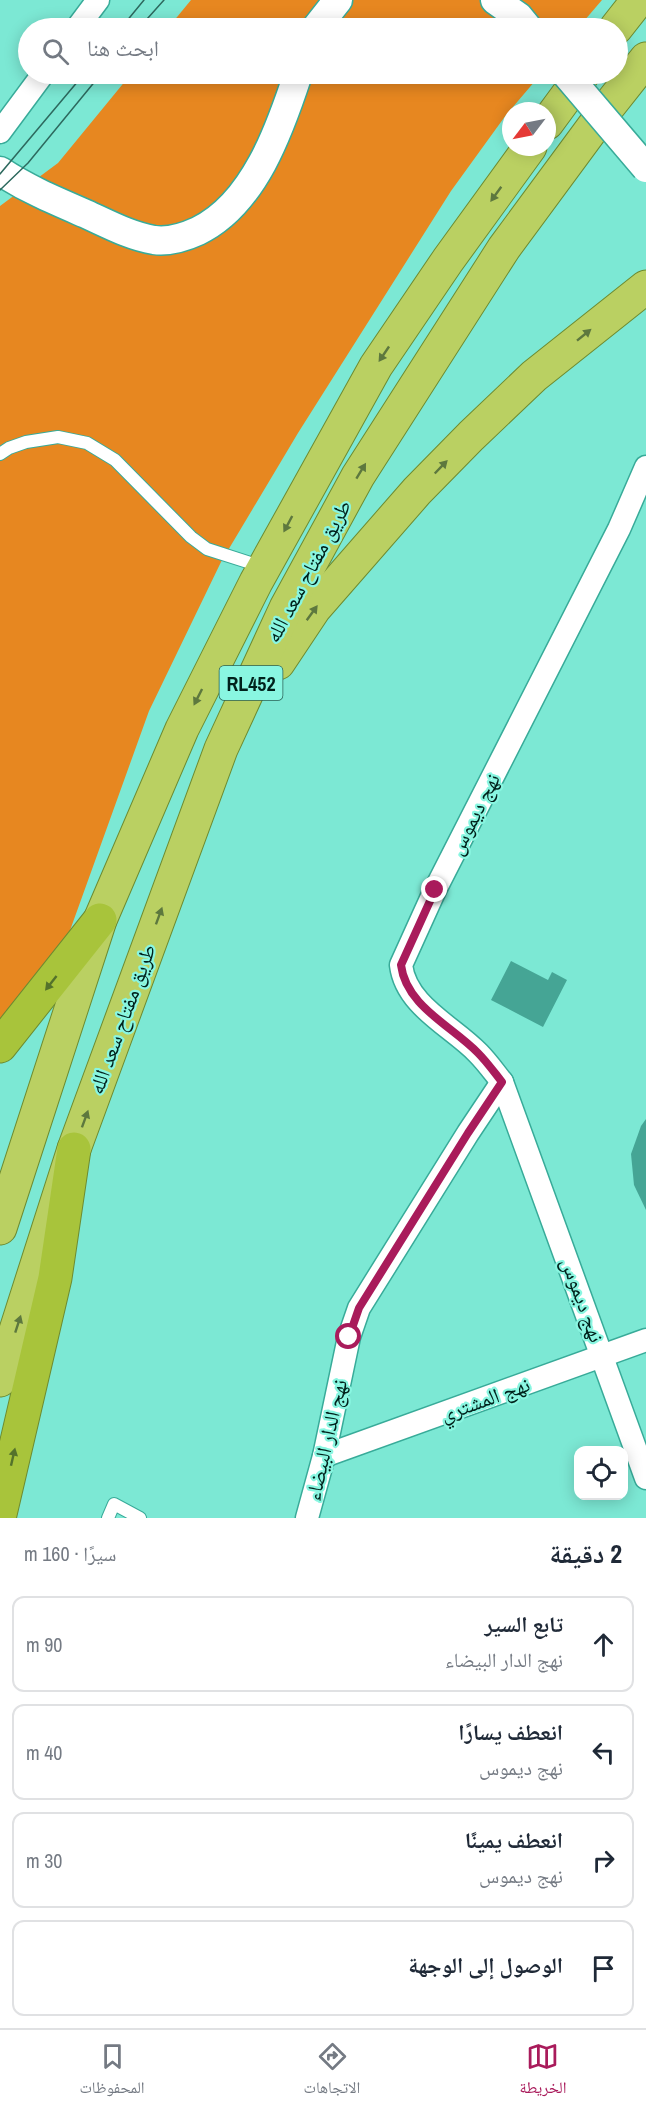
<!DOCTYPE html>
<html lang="ar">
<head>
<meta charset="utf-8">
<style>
	:root { --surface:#fff; --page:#f6f6f7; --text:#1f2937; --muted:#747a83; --line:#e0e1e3; --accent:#a91b5b }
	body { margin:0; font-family:"Archivo Narrow","Noto Naskh Arabic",sans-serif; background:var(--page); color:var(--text); direction:rtl }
	.controls { position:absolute; right:18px; bottom:18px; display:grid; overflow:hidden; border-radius:12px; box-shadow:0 3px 15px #0003 }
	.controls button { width:54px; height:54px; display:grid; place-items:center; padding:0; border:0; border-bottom:2px solid var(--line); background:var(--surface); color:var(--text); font:30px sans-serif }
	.compass { position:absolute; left:502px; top:102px; width:54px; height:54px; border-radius:50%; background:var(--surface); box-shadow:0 3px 15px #0003; rotate:238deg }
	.stop { position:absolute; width:18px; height:18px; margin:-14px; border:4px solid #a91b5b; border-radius:50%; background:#fff }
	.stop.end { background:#a91b5b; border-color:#fff; box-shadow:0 2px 6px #0008 }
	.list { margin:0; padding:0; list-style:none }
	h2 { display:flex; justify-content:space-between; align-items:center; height:78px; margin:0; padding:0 24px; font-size:26px }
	h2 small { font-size:20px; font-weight:400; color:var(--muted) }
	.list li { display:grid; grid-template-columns:39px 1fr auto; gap:18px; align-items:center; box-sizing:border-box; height:96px; margin:0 12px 12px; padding:0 12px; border:2px solid var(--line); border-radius:12px }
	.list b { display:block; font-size:22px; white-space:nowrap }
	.list p { margin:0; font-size:20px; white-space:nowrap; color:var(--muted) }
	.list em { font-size:20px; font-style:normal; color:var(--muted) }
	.icon { flex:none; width:33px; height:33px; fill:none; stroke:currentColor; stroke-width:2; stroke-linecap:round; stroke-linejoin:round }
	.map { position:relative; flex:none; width:646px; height:1518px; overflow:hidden; direction:ltr }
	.search { position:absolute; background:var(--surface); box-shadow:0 3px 15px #0003; left:18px; right:18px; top:18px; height:66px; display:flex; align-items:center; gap:15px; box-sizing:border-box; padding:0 21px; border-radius:33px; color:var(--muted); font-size:22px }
	.sheet { height:510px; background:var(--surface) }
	nav { display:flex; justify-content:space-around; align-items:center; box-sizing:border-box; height:84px; border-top:2px solid var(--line); background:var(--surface); font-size:16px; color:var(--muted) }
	nav a { display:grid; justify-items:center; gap:3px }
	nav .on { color:var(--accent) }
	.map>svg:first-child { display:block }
	.forest { fill:#e78720 }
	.building { fill:#45a595 }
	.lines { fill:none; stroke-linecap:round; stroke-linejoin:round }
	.service-casing { stroke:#38ab99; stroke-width:14 }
	.minor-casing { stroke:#38ab99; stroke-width:25 }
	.tertiary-casing { stroke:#38ab99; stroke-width:31 }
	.trunk-casing { stroke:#6d8b30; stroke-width:35 }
	.motorway-casing { stroke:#6d8b30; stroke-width:35 }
	.service { stroke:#fff; stroke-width:12 }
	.minor { stroke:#fff; stroke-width:22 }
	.tertiary { stroke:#fff; stroke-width:28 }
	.trunk { stroke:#bad062; stroke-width:33 }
	.motorway { stroke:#a8c43b; stroke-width:33 }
	.tram { stroke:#2d695e; stroke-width:1.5 }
	.tertiary-bridge-casing { stroke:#38ab99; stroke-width:31; stroke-linecap:butt }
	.tertiary-bridge { stroke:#fff; stroke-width:28 }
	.oneway { fill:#5d783e }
	.oneway2 { fill:#54722b }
	.route { stroke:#a91b5b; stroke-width:8 }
	.labels { text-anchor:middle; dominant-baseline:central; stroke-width:4.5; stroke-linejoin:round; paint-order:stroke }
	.shield { fill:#89f6e1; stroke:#296156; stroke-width:1.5 }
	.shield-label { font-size:20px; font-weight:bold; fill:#00211b }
	.street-label { font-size:21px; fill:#00211b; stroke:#89f6e1 }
</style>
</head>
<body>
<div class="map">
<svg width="646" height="1518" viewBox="0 0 646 1518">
	<rect width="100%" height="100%" fill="#7ce8d4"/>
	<g class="forest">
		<path d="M 191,0 L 602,0 L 578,28 L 168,28 Z"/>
		<path d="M 131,74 L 541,74 L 506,115 L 451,191 L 298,433 L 221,562 L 149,711 L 68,936 L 0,1027 L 0,206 L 58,163 Z"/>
	</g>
	<g class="building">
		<path d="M 511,961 L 548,980 L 552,972 L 567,980 L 543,1027 L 491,1000 Z"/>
		<path d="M 646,1119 L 646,1210 L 634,1185 L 631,1154 L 641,1126 Z"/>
	</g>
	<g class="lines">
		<g class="service-casing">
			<g id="service">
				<path d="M 0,454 L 9,448 L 26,442 L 58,437 L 87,443 L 115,460 L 191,537 L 207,549 L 263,567"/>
				<path d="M 108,1518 L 114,1504 L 140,1518"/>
			</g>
		</g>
		<g class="minor-casing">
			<g id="minor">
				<path d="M 77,28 L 98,0"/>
				<path d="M 0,132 L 43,74"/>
				<path d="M 646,467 L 619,529 L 435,890 L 401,965 C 406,1006 452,1026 478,1053 C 487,1062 494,1072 502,1082 L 646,1478"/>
				<path d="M 324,1456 L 646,1340"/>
				<path d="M 307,1518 L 324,1456 L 349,1337 L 359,1308 L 468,1133 L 502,1082"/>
			</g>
		</g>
		<g class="tertiary-casing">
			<g id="tertiary">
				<path d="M 495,0 L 519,17 L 528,28"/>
				<path d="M 316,28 L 338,0"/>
				<path d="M 0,171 C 27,189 56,201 86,214 C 108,224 130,236 154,240 C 169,242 185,237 198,231 C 254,204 280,129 298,74"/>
			</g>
		</g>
		<g class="trunk-casing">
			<g id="trunk">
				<path d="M 616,28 L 638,0"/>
				<path d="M 547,123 L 583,74"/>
				<path d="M 278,663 L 314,609 L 417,491 L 471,436 L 534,376 L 646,287"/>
				<path d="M 0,1228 L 100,920 L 182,729 L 256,582 L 376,366 L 448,260 L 530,147"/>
				<path d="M 0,1380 L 74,1149 L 221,749 L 286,608 L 358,476 L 504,248 L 608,107 L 646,59"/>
			</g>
		</g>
		<g class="motorway-casing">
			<g id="motorway">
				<path d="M 0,1046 L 100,920"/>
				<path d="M 0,1514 L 55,1278 L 74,1149"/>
			</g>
		</g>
		<use href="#service" class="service"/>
		<use href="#minor" class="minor"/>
		<use href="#tertiary" class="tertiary"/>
		<use href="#trunk" class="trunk"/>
		<use href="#motorway" class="motorway"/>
		<g class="tram">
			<path d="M 121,28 L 144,0"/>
			<path d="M 139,28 L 164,0"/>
			<path d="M 0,174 L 84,74"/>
			<path d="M 0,190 L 28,163 L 101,74"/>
		</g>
		<g class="tertiary-bridge-casing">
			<path id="tertiary-bridge" d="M 566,74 L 646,168"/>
		</g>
		<use href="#tertiary-bridge" class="tertiary-bridge"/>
	</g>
	<defs><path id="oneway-solid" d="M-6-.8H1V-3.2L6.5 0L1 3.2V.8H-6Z" transform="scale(1.5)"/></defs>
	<g class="oneway">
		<use href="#oneway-solid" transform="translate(496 194) rotate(126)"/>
		<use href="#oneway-solid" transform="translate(584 335) rotate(-39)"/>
		<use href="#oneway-solid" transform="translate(384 354) rotate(124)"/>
		<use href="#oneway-solid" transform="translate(441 467) rotate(-46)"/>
		<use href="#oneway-solid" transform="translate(361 471) rotate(-59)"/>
		<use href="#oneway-solid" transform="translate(288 524) rotate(118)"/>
		<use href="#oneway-solid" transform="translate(312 613) rotate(-54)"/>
		<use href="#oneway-solid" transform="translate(198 697) rotate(117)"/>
		<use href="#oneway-solid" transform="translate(159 916) rotate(-70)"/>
		<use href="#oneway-solid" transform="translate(85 1119) rotate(-70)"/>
		<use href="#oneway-solid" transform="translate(18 1324) rotate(-72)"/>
	</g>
	<g class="oneway2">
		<use href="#oneway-solid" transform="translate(51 983) rotate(128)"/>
		<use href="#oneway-solid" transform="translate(13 1457) rotate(-77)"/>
	</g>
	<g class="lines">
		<path class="route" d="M 349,1337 L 359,1308 L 468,1133 L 502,1082 C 494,1072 487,1062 478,1053 C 452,1026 406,1006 401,965 L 435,890"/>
	</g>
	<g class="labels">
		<rect class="shield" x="219.5" y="666" width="63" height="34" rx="4.5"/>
		<g class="shield-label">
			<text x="251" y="683">RL452</text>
		</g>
		<g class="street-label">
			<text transform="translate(308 571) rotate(-62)">طريق مفتاح سعد الله</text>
			<text transform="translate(474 814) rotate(-63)">نهج ديموس</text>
			<text transform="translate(122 1019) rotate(-70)">طريق مفتاح سعد الله</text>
			<text transform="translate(583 1300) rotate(70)">نهج ديموس</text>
			<text transform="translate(485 1399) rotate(-20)">نهج المشتري</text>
			<text transform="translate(326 1440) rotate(-77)">نهج الدار البيضاء</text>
		</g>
	</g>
</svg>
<div class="controls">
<button><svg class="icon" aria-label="locate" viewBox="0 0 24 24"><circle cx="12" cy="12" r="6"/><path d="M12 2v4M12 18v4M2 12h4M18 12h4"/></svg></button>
</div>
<svg class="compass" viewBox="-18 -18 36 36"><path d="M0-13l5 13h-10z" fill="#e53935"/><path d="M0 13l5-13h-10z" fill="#747a83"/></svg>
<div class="stop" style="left:349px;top:1337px"></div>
<div class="stop end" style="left:435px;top:890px"></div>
<div class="search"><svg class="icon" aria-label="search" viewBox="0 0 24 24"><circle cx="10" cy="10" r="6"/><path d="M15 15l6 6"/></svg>ابحث هنا</div>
</div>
<section class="sheet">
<h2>2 دقيقة<small>سيرًا · 160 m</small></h2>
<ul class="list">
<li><svg class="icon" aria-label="ahead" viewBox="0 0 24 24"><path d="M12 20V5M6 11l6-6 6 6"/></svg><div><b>تابع السير</b><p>نهج الدار البيضاء</p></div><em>90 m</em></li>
<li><svg class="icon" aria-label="left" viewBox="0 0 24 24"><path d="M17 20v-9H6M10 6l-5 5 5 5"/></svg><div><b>انعطف يسارًا</b><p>نهج ديموس</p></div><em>40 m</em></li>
<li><svg class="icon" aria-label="right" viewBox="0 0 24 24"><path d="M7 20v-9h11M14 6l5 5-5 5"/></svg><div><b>انعطف يمينًا</b><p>نهج ديموس</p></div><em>30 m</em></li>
<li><svg class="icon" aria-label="arrive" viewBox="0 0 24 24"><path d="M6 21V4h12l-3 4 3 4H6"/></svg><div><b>الوصول إلى الوجهة</b></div></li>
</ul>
</section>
<nav>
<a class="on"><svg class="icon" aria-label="map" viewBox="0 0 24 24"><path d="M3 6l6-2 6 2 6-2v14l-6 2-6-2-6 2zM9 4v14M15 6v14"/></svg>الخريطة</a>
<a><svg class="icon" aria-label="directions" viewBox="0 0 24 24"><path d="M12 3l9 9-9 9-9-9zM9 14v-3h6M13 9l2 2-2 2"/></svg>الاتجاهات</a>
<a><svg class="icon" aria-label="saved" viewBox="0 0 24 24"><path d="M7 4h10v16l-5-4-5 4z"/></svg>المحفوظات</a>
</nav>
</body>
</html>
